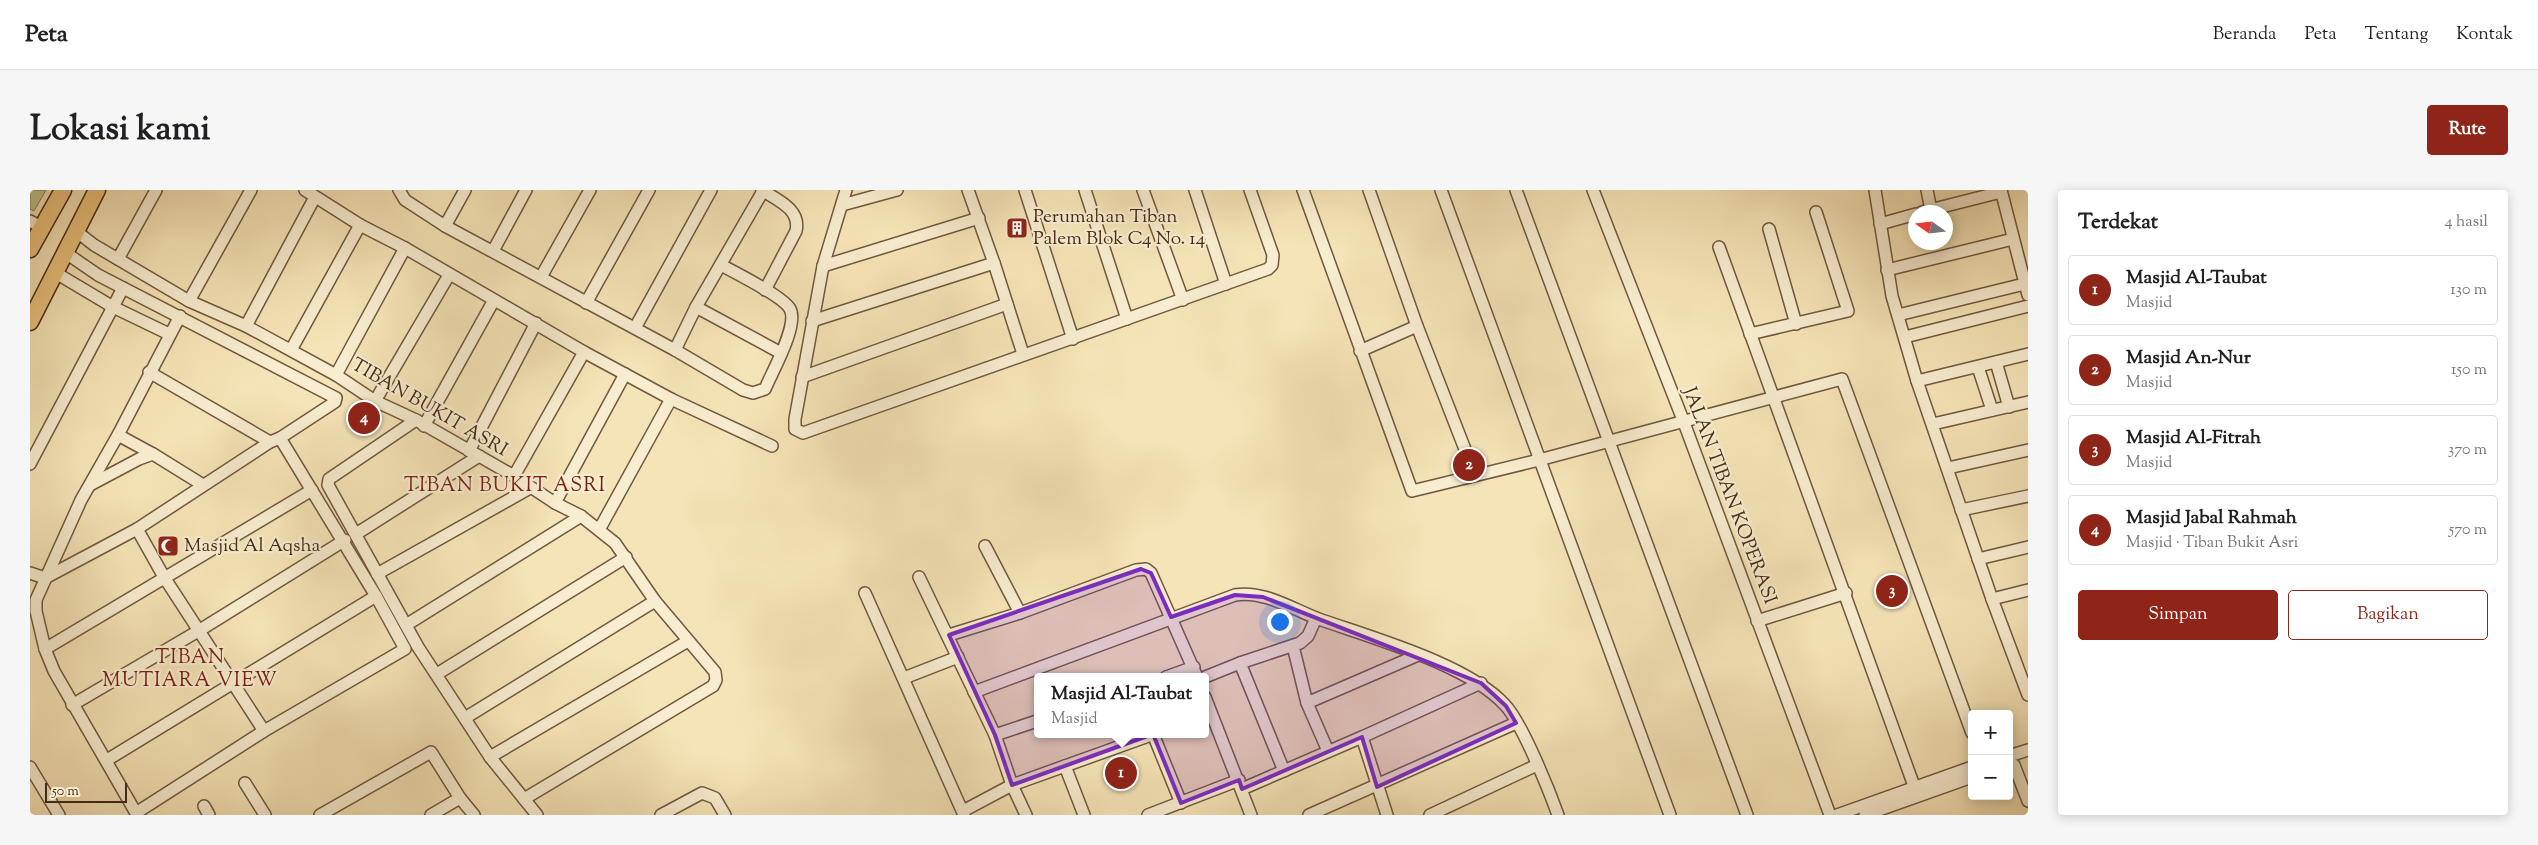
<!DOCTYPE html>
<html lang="id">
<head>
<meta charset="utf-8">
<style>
	:root { --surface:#fff; --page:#f6f6f6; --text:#202124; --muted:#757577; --line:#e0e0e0; --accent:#8f2418 }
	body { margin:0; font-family:"Sorts Mill Goudy",serif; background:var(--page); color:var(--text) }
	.controls { position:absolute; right:15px; bottom:15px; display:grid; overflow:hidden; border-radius:5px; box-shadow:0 2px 12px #0003 }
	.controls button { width:45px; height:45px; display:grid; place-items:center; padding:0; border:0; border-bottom:1px solid var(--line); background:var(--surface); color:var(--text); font:25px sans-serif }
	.compass { position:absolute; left:1878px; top:15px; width:45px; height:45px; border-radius:50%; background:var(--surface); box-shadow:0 2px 12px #0003; rotate:284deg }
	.scale { position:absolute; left:15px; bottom:12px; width:82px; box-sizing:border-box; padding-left:5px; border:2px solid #452a16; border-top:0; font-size:14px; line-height:18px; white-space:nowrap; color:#452a16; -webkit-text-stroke:4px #f8edd0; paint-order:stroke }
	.you { position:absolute; left:1249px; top:431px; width:18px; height:18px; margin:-12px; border:4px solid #fff; border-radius:50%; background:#1a73e8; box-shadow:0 0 0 8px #1a73e833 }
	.badge { display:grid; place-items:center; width:32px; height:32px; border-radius:50%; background:var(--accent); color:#fff; font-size:16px; font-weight:700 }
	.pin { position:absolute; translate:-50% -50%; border:2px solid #fff; box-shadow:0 1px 5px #0006 }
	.popup { position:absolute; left:1004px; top:483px; width:175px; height:65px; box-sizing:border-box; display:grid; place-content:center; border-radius:5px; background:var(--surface); filter:drop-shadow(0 1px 4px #0005); font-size:16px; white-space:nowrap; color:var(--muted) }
	.popup b { font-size:19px; color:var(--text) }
	.popup::after { content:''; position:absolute; left:50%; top:100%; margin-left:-10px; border:10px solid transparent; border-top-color:var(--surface) }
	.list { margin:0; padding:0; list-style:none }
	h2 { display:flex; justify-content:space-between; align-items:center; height:65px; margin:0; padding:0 20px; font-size:21px }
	h2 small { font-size:16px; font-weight:400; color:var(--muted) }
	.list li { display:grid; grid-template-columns:32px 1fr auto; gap:15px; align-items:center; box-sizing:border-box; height:70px; margin:0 10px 10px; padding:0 10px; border:1px solid var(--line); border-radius:5px }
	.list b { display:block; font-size:19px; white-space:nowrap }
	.list p { margin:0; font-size:16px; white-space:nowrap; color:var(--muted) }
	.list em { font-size:16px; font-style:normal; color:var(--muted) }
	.actions { display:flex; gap:10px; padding:15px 20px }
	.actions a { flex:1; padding:11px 0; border:1px solid var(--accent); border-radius:5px; text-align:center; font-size:18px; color:var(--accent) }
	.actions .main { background:var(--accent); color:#fff }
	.map { position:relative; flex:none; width:1998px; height:625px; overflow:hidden; border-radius:5px }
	header { display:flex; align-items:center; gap:30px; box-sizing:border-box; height:70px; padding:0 25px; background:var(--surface); border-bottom:1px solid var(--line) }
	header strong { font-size:24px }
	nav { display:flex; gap:28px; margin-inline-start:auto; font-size:18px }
	.intro { display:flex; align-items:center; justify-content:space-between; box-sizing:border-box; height:120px; padding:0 30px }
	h1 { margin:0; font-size:35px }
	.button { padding:12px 22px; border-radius:5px; background:var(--accent); color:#fff; font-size:18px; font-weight:700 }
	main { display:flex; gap:30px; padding:0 30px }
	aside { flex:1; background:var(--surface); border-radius:5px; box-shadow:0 2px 12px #0003 }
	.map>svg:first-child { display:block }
	.green { fill:#bec48d; stroke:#827752 }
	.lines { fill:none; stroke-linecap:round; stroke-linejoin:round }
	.minor-casing { stroke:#71583e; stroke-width:14 }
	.highway-casing { stroke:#452a16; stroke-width:19 }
	.minor { stroke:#f8edd0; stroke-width:11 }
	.highway { stroke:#eac27c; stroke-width:16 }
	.marked { fill:#7b2cbf; fill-opacity:0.2; stroke:#7b2cbf; stroke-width:4; stroke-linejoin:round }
	.labels { text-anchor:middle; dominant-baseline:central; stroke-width:4.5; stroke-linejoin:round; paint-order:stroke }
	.poi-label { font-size:19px; fill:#452a16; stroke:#f8edd0; text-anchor:start }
	.street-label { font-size:19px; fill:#452a16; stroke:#f8edd0 }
	.neighbourhood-label { font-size:20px; letter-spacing:1px; fill:#7a1f14; stroke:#f8edd0 }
</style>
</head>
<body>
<header>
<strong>Peta</strong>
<nav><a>Beranda</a><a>Peta</a><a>Tentang</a><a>Kontak</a></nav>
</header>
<div class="intro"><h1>Lokasi kami</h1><a class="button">Rute</a></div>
<main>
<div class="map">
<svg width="1998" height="625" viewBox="0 0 1998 625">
	<rect width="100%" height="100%" fill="#f5e4b7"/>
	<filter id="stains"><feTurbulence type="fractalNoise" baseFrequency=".004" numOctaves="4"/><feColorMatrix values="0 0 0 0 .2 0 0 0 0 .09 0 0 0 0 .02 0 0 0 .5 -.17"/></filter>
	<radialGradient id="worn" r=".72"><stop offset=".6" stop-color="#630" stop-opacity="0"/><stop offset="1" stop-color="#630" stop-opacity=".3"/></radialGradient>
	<path class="green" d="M 0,0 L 16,0 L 4,21 L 0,19 Z"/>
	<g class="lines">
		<g class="minor-casing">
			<g id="minor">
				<path d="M 275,0 L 330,35 L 375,58 L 554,162 L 641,209 L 742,256"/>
				<path d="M 369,0 L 375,10 L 415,36 L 645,160 L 713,200 L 723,203 L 735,199 C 742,182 769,135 760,119 C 754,107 706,83 691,75"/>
				<path d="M 732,0 C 747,10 771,19 766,41 L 735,100"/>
				<path d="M 816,0 L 793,76 L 765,229 L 765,239 L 773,243 L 1238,79 L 1242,75 L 1243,65 L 1220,0"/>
				<path d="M 938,0 L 964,73 L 993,164"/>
				<path d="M 995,0 L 1043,149"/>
				<path d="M 1055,0 L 1097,129"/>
				<path d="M 1113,0 L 1153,110"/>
				<path d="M 1165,0 L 1196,94"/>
				<path d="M 1273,0 L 1382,301 L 1509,270 L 1812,189 L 1942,543"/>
				<path d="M 1339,0 L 1387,136 L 1445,285"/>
				<path d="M 1411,0 L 1640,625"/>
				<path d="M 1486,0 L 1717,625"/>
				<path d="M 1563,0 L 1653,230 L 1800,625"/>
				<path d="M 1845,0 L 1862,106 L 1887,191 L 1962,409 L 1998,505"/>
				<path d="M 1897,0 L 1901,20"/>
				<path d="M 1971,0 L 1998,105"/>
				<path d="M 812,15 L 867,0"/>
				<path d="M 1892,22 L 1971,2"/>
				<path d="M 0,31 L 11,37"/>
				<path d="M 1850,34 L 1886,24"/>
				<path d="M 415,36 L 435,0"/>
				<path d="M 1739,39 L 1766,134"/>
				<path d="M 46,41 L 64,55 L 159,111 L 216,136 L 306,185 L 345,211 L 386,230 L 484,286 L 525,313 L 551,326 L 585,353 L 625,411 L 685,482 L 686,490 L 683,496 L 494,609"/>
				<path d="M 1689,57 L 1884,596"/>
				<path d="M 463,61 L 496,0"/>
				<path d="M 88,69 L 126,0"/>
				<path d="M 793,76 L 949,28"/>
				<path d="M 1857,80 L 1983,49"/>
				<path d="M 26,83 L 83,117 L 139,144"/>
				<path d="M 511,87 L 560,0"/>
				<path d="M 159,111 L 221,0"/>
				<path d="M 556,113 L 619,0"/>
				<path d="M 666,117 L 751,163"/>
				<path d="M 1868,125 L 1998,93"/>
				<path d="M 150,126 L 88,245 L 51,310 L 6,410 L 6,421 L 15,459 L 24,481 L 106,623 L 234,541 L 375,459 L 346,406"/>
				<path d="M 782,131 L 964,73"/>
				<path d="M 216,136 L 285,7"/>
				<path d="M 605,138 L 681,0"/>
				<path d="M 1720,144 L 1818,121 L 1786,22"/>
				<path d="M 1875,147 L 1998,116"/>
				<path d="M 261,160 L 330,35"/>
				<path d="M 645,160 L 666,117 L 733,1"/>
				<path d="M 1330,161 L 1387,136"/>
				<path d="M 1966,172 L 1979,217"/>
				<path d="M 1948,177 L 1962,220"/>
				<path d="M 119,182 L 240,252"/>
				<path d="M 306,185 L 375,58"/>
				<path d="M 772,187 L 977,114"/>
				<path d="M 1887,191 L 1998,164"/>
				<path d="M 345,211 L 419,85"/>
				<path d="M 386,230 L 299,289 L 298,295 L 388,457 L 460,567 L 507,625"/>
				<path d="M 1903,234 L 1998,212"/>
				<path d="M 394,236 L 464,110"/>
				<path d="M 88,245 L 123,264"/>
				<path d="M 439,261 L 506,133"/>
				<path d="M 0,274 L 93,98"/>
				<path d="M 1918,278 L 1998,260"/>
				<path d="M 484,286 L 554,162"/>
				<path d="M 60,295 L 109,269 L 123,264 L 173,295"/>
				<path d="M 525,313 L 595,184"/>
				<path d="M 1931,320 L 1998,306"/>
				<path d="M 107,339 L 134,387 L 234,541"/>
				<path d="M 569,340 L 641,209"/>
				<path d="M 326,344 L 449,266"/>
				<path d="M 955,356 L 990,423"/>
				<path d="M 1948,369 L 1998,357"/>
				<path d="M 0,383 L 15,388 L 107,339 L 240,252 L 250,248 L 305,212 L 306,208 L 68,85 L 36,63"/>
				<path d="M 347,384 L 500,298"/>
				<path d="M 889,387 L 965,545 L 982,595 L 996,625"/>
				<path d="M 835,403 L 934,625"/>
				<path d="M 1962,409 L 1998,400"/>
				<path d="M 1286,428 C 1339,447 1438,474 1475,515 C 1492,533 1519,600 1528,625"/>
				<path d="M 1727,431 L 1816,403"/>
				<path d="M 376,435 L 551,326"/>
				<path d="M 919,445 L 990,423 L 1106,380 L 1116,379 L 1121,383 L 1167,487"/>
				<path d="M 1263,456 L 1277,513 L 1298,561"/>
				<path d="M 15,459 L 282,300"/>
				<path d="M 1210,473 L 1254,581"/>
				<path d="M 407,484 L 596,367"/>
				<path d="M 1136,487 L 1164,477"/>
				<path d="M 874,488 L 928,467"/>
				<path d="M 944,502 L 1205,405 C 1232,400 1261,418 1286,428 L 1278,446 L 1270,453 L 1210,473 L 1175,487"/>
				<path d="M 1175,507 L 1221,625"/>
				<path d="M 1277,513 L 1388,465"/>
				<path d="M 42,515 L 170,440 L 315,350"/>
				<path d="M 435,528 L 625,411"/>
				<path d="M 1123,544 L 1151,613"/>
				<path d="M 965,545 L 1007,531"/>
				<path d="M 1332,547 L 1451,493"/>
				<path d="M 1979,566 L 1998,560"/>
				<path d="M 460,567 L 658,451"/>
				<path d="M 77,570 L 346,406 L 250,248"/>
				<path d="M 1979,574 L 1984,575 L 1998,611"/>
				<path d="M 1035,576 L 1054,625"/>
				<path d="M 0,577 L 29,625"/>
				<path d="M 215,593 L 235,625"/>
				<path d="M 1212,599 L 1332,547 L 1357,625"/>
				<path d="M 174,616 L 179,625"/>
				<path d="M 933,621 L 982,595 L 1124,544"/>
				<path d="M 290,625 L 401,562 L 430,608 L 444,625"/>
				<path d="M 401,625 L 430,608"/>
				<path d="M 631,625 L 672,603 L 685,608 L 695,625"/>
				<path d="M 1118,625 L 1209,590"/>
				<path d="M 1279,625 L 1486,533"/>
				<path d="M 1400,625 L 1507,575"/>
				<path d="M 1807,625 L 1942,577"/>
				<path d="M 1835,625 L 1942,587"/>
			</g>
		</g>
		<g class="highway-casing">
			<g id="highway">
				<path d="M 0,59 L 33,0"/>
				<path d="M 0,132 L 67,0"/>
			</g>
		</g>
		<use href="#minor" class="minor"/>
		<use href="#highway" class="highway"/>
	</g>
	<path class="marked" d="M 1111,379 L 1121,383 L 1141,427 L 1205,405 L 1233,407 L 1451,493 L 1476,516 L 1486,533 L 1347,597 L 1332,547 L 1212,599 L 1209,590 L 1151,613 L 1123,544 L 982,595 L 965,545 L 919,445 Z"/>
	<defs>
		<g id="building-square" transform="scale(1.125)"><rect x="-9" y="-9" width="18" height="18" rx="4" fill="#8f2418" stroke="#f8edd0"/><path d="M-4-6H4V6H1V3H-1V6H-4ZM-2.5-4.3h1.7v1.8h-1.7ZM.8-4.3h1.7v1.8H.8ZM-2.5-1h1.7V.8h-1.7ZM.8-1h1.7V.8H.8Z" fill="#fff"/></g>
		<g id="mosque-square" transform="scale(1.125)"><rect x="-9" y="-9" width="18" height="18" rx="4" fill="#8f2418" stroke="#f8edd0"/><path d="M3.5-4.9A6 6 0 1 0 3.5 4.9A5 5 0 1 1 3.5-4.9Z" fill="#fff"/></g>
	</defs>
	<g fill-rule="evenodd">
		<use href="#building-square" x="987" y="38"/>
		<use href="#mosque-square" x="138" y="356"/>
	</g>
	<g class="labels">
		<g class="poi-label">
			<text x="1003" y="27">Perumahan Tiban<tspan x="1003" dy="22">Palem Blok C4 No. 14</tspan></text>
			<text x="154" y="356">Masjid Al Aqsha</text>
		</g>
		<g class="street-label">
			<text transform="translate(399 218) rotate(30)">TIBAN BUKIT ASRI</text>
			<text transform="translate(1699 306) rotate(69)">JALAN TIBAN KOPERASI</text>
		</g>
		<g class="neighbourhood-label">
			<text x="475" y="296">TIBAN BUKIT ASRI</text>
			<text x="160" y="468">TIBAN<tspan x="160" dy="23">MUTIARA VIEW</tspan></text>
		</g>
	</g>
	<rect width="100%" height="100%" filter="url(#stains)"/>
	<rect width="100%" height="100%" fill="url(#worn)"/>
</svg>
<div class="controls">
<button>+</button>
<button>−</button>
</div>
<svg class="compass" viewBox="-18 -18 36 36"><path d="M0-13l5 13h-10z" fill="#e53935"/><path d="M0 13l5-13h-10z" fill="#757577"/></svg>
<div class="scale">50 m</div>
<div class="you"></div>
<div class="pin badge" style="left:1091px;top:583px">1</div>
<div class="popup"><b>Masjid Al-Taubat</b>Masjid</div>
<div class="pin badge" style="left:1439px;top:275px">2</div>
<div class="pin badge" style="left:1862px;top:401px">3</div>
<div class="pin badge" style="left:334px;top:228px">4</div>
</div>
<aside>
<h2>Terdekat<small>4 hasil</small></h2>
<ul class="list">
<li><span class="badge">1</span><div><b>Masjid Al-Taubat</b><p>Masjid</p></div><em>130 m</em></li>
<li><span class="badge">2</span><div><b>Masjid An-Nur</b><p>Masjid</p></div><em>150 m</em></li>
<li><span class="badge">3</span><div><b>Masjid Al-Fitrah</b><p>Masjid</p></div><em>370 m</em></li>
<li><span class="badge">4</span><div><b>Masjid Jabal Rahmah</b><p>Masjid · Tiban Bukit Asri</p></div><em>570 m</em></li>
</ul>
<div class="actions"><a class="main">Simpan</a><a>Bagikan</a></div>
</aside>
</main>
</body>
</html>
